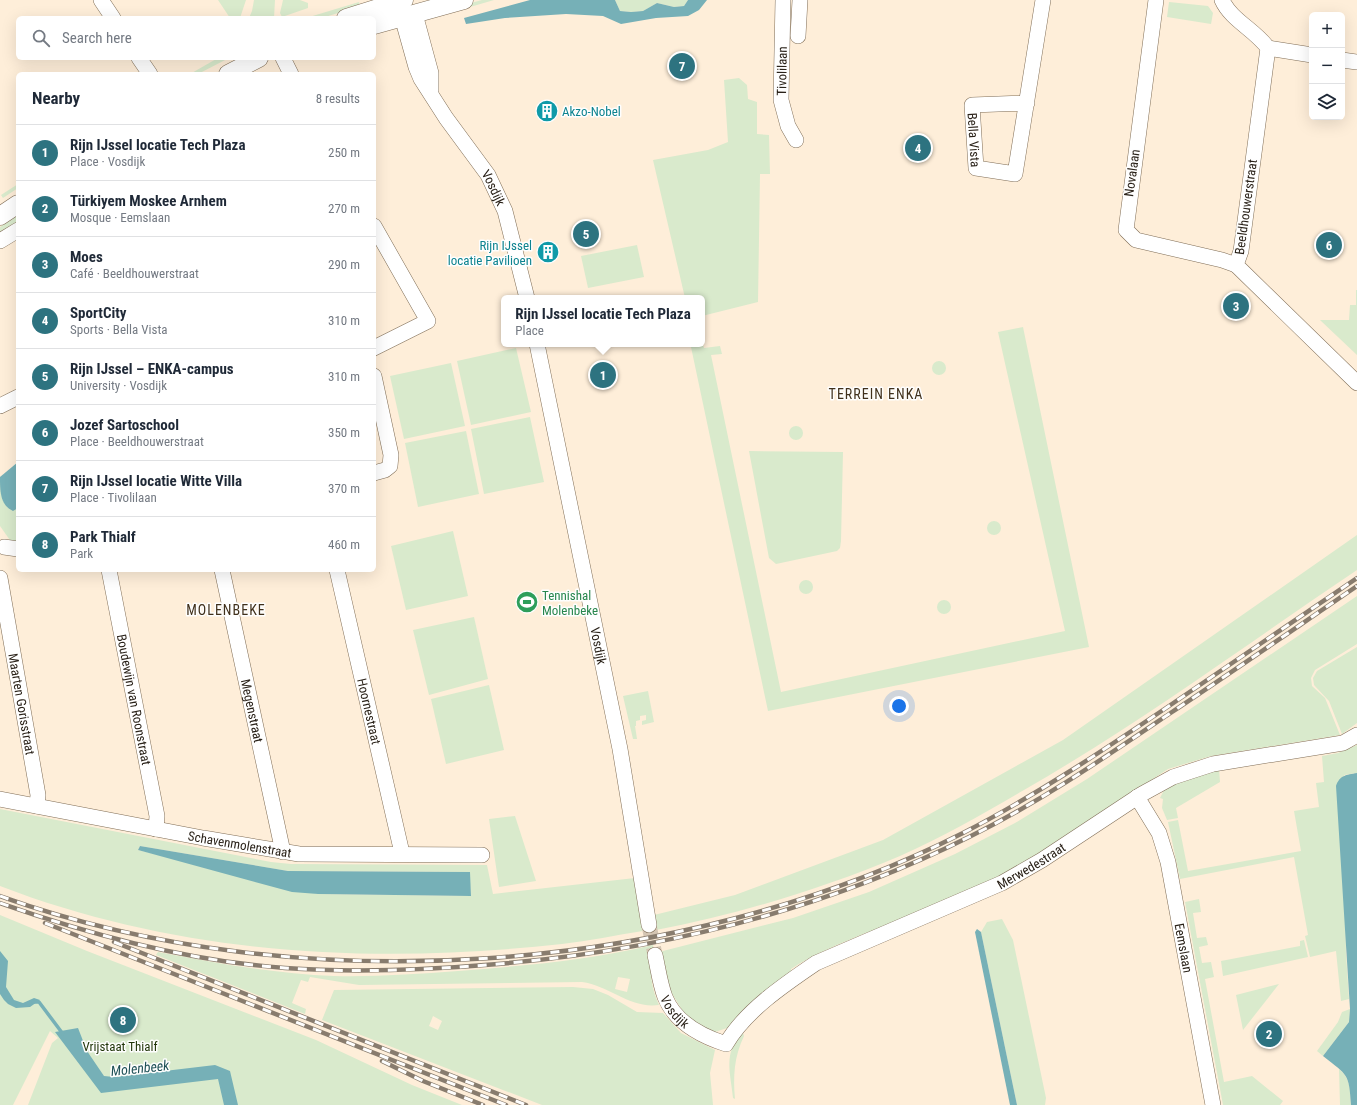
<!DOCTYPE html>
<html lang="en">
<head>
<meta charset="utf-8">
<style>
	:root { --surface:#fff; --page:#f2f2f3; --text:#1f2937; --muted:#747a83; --line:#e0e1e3; --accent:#2d7380 }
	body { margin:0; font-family:"Roboto Condensed",sans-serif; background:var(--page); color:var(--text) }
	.controls { position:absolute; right:12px; top:12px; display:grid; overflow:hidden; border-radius:6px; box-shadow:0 4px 16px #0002 }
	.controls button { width:36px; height:36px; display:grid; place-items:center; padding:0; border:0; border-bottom:1px solid var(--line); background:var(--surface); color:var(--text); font:20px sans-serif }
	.you { position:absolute; left:899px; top:706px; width:14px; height:14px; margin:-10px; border:3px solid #fff; border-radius:50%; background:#1a73e8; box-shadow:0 0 0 6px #1a73e833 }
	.badge { display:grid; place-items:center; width:26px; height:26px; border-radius:50%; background:var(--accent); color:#fff; font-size:13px; font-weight:700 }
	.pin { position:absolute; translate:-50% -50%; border:2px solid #fff; box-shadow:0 1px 4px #0006 }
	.popup { position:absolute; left:501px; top:295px; width:204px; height:52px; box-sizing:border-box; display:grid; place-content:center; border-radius:6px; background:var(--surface); filter:drop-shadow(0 1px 3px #0005); font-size:13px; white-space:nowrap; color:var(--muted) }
	.popup b { font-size:15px; color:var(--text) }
	.popup::after { content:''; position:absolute; left:50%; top:100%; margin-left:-8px; border:8px solid transparent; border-top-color:var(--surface) }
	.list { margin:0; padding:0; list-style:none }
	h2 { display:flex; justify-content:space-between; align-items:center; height:52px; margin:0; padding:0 16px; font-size:17px }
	h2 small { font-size:13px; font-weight:400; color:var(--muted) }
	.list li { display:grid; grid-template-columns:26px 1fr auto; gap:12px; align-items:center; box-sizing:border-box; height:56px; padding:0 16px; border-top:1px solid var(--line) }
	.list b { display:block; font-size:15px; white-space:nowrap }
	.list p { margin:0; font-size:13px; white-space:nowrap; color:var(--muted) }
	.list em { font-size:13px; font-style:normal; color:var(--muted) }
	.icon { flex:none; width:22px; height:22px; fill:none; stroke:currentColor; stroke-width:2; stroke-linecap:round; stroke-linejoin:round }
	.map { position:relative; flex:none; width:1357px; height:1105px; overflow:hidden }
	.search { position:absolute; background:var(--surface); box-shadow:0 4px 16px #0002; left:16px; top:16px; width:360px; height:44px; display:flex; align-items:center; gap:10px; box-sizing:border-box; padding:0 14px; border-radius:6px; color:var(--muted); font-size:15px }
	.panel { position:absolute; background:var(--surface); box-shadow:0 4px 16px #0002; left:16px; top:72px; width:360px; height:500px; border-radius:6px }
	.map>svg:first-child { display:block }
	.green { fill:#d9eacc; fill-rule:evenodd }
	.water { fill:#76b0b7 }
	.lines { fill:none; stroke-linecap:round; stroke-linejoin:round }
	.stream { stroke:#76b0b7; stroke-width:3.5 }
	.minor-tunnel { stroke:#d4c5b3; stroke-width:15; stroke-dasharray:15 8; stroke-linecap:butt }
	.minor-casing { stroke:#806e57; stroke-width:16 }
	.major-casing { stroke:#806e57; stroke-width:19 }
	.minor { stroke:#fff; stroke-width:15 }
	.major { stroke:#fff; stroke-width:18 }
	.rail-casing { stroke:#887c6e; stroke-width:4.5 }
	.rail { stroke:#fefefe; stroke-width:3; stroke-dasharray:9; stroke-linecap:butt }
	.labels { text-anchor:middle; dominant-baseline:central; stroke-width:3; stroke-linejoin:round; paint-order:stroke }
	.street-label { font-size:13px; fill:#2a2219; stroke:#fefefe }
	.culture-label { font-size:13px; fill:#0d838f; stroke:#fefefe; text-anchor:start }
	.leisure-label { font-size:13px; fill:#27864d; stroke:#fefefe; text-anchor:start }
	.park-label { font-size:13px; fill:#1f3407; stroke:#fefefe }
	.neighbourhood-label { font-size:14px; letter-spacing:1px; fill:#40301b; stroke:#fefefe }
	.water-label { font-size:14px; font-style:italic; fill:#1c4f55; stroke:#fefefe }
</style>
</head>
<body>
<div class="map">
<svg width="1357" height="1105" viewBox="0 0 1357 1105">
	<rect width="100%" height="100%" fill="#feeed9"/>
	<g class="green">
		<path d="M 218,0 L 246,0 L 240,18 L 230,18 Z"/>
		<path d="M 254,0 L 275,0 L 274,18 L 249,18 L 252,11 Z"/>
		<path d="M 283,0 L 300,0 L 308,3 L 308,8 L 282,17 L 280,13 Z"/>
		<path d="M 482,0 L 494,0 L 453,12 L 452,8 Z"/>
		<path d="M 615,0 L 688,0 L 684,6 L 674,7 L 657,3 L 643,11 L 631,12 L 620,11 Z"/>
		<path d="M 359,2 L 360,6 L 322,18 L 306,18 Z"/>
		<path d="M 1169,2 L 1208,6 L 1213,13 L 1211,24 L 1167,17 Z"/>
		<path d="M 218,58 L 229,58 L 198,74 L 190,74 Z"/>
		<path d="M 739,78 L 747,85 L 748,99 L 757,102 L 757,134 L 769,135 L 770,174 L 760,174 L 758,302 L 702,316 L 702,298 L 685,298 L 653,160 L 708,150 L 728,142 L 724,80 Z"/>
		<path d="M 18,184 L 18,188 L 3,198 L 1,195 Z"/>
		<path d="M 18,215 L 18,221 L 0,232 L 0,227 Z"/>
		<path d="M 637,245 L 644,277 L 588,288 L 581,256 Z"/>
		<path d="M 1356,290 L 1357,290 L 1357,355 L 1320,320 L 1349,320 L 1350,305 L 1356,305 Z"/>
		<path d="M 1023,327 L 1089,647 L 768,711 L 691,347 L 695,344 L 702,344 L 702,342 L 704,348 L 720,346 L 722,354 L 711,355 L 781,692 L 1065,631 L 998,332 Z"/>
		<path d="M 516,348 L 531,412 L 471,425 L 457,361 Z"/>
		<circle cx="939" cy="368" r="7"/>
		<path d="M 451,363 L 465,426 L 404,439 L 390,376 Z"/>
		<path d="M 530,417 L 544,482 L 484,494 L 471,429 Z"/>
		<circle cx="796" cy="433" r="7"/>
		<path d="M 466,431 L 479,494 L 418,507 L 405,443 Z"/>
		<path d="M 749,451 L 843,452 L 841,541 L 840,548 L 837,551 L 776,564 L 769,558 Z"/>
		<path d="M 18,468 L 18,542 L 12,543 L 0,526 L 0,477 Z"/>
		<circle cx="994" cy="528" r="7"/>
		<path d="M 453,531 L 468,596 L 406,610 L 391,546 Z"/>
		<path d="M 1357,535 L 1357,570 C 1247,644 1139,724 1024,790 C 983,814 943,837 900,856 C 822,889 739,914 656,930 L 654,915 L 735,895 L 883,840 L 1063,740 Z"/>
		<circle cx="806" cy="587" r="7"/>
		<path d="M 1357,596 L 1357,644 L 1315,670 L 1311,678 L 1312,686 L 1325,698 L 1340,735 L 1211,756 L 1168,769 L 1040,854 L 1000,877 L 875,934 L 868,932 C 842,943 815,953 791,969 L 791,975 L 727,1028 L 712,1033 L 687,1018 L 668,987 L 659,952 L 793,918 L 869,892 L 955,854 L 1015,823 L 1087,779 Z"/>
		<circle cx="944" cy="607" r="7"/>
		<path d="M 474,617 L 488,679 L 429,695 L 413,630 Z"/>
		<path d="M 1357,647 L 1357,723 L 1342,734 L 1329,701 L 1314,685 L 1313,678 L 1317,671 Z"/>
		<path d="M 489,685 L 504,750 L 446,764 L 431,699 Z"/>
		<path d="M 648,691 L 654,722 L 642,725 L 642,721 L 646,720 L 646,715 L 640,716 L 640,720 L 636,721 L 636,726 L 635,726 L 637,739 L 633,739 L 623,696 Z"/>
		<path d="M 1357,745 L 1357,773 L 1344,775 L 1346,953 L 1349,999 L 1341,1001 L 1336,951 L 1310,957 L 1305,936 L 1308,935 L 1294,857 L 1180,879 L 1168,822 L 1178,820 L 1188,871 L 1301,851 L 1294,811 L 1319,807 L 1316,783 L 1324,782 L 1322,756 L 1338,753 Z"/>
		<path d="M 1219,769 L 1220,782 L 1176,808 L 1178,818 L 1167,820 L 1162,808 L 1163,799 L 1160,798 L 1165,788 L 1169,784 Z"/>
		<path d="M 0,809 L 271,862 L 291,864 L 487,865 L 493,894 L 635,878 L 643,931 C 616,935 589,941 562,944 C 373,965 179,955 0,886 ZM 140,846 L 288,871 L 469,872 L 471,896 L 318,894 L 138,850 Z"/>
		<path d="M 515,816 L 536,881 L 499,887 L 489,819 Z"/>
		<path d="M 1199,899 L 1201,912 L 1193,913 L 1197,938 L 1206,937 L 1208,945 L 1199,947 L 1202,963 L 1211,962 L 1214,977 L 1205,979 L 1224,1082 L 1252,1076 L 1283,1101 L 1280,1105 L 1223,1105 L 1185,902 Z"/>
		<path d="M 0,915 L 87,951 L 316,1040 L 412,1085 L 462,1105 L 28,1105 L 52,1043 L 58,1038 L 50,1031 L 13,1105 L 0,1105 Z"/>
		<path d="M 1002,919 L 1013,940 L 1046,1098 L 1045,1105 L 1017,1105 L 981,932 L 987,922 Z"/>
		<path d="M 1304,940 L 1308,957 L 1223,976 L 1221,961 L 1300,946 L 1300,941 Z"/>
		<path d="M 653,945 C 655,957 651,960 651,970 C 651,983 654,994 659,1005 C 630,1009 610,986 582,982 L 359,985 L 310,977 L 308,982 L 301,980 L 292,1003 L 306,1009 L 305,1014 L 156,955 L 158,952 C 216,963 275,974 334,976 C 375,977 417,974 458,971 C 524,966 589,960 653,945 ZM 618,977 L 630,979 L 627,992 L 615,989 Z"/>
		<path d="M 1279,984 L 1243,1030 L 1236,995 Z"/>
		<path d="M 573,987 L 593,989 L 608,995 L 637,1012 L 663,1013 L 681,1033 L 715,1050 L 710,1073 L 713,1105 L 542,1105 L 322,1020 L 334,990 ZM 433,1016 L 442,1021 L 438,1030 L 429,1026 Z"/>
		<path d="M 1350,1009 L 1349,1022 L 1323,1056 L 1317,1051 L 1338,1022 L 1342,1012 Z"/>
		<path d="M 743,1033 L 744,1036 C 734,1057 733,1076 735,1099 L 733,1098 C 731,1074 722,1052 743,1033 Z"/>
		<path d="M 1339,1069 C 1351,1079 1350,1090 1351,1105 L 1340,1105 Z"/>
	</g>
	<g class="water">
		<path d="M 530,0 L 615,0 L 620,11 L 631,12 L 643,11 L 657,3 L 674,7 L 684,6 L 688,0 L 707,0 L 699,10 L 688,16 L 656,18 L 621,24 L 603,16 L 566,14 L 505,18 L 466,24 L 464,18 Z"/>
		<path d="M 18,462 L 18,508 L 13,511 C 0,505 0,491 0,477 Z"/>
		<path d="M 1357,773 L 1357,1105 L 1351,1105 C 1349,1073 1348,1076 1323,1056 L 1349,1022 L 1350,1009 L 1336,786 C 1340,775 1346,775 1357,773 Z"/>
		<path d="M 140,846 L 288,871 L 470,872 L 471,896 L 318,894 L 292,892 L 138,850 Z"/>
		<path d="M 977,929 L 981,932 L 1017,1105 L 1010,1105 L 975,932 Z"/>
		<path d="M 0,951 L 8,961 L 6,987 L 14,1000 L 23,1003 L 34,998 L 40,1000 L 30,1007 L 16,1008 L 8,1004 L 4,1000 L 0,994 Z"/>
		<path d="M 78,1028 L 87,1051 L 104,1076 L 114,1077 L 215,1065 L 230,1071 L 238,1105 L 224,1105 L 218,1079 L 101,1093 L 55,1032 Z"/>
	</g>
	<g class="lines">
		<path class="stream" d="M 33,1002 L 39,1002 L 63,1034"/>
		<path class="minor-tunnel" d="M 649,925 L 655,955"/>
		<g class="minor-casing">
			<g id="minor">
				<path d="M 101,0 L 113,18"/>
				<path d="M 783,0 L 781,100 L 788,126 L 796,140"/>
				<path d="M 1156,0 L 1126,230 L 1136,240 L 1222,260 L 1236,265"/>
				<path d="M 1222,0 C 1231,20 1255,30 1268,48 L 1241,251 L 1236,265 L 1357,383"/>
				<path d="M 415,14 L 431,73 L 431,91"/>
				<path id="s1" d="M 402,17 L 416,67 L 421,79 L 446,118 L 488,175 L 505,211 L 527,298"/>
				<path d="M 798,36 L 800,0"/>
				<path d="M 1268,48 L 1312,55"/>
				<path d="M 139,58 L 150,74"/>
				<path d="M 283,58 L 291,74"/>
				<path d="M 1342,60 L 1357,62"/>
				<path id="s2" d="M 1027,103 L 972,105 L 976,168 L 1015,174 L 1043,0"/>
				<path d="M 374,226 L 428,321 L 374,348"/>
				<path d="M 0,241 L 18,230"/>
				<path id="s3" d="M 537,344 L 620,749 L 649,925"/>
				<path d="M 374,376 L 391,455 L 390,466 L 385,470 L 374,473"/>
				<path d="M 0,406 L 18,397"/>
				<path d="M 4,547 L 18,549"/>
				<path id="s4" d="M 109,570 L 157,816 L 156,829"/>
				<path id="s5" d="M 222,570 L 283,852"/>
				<path id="s6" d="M 337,570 L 402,853"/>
				<path id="s7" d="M 0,578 L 38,795 L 37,806"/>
				<path id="s8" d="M 1137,797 L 1159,833 L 1168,862 L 1213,1105"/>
				<path id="s9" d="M 0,799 L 203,838 L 299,854 L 482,855"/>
				<path id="s10" d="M 655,955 C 658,968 660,984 665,997 C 675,1022 701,1036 726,1044 C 745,1011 785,984 816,963 L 1002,883 L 1042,860 L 1142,794 L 1173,777 L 1213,764 L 1343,743 L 1357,735"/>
			</g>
		</g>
		<g class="major-casing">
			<g id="major">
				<path d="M 346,18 L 404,0"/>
				<path d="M 374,25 L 464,0"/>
				<path d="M 228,74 L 259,58"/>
				<path d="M 0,216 L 18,204"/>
			</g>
		</g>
		<use href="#minor" class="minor"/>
		<use href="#major" class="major"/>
		<g class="rail-casing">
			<g id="rail">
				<path d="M 0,896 C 299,1003 680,976 963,833 C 1035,796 1102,751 1169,706 C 1232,663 1294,621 1357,578"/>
				<path d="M 0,903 C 91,935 189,961 285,968 C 356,973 427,970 498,964 C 662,950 821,911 969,837 C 1040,802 1104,758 1169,714 C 1232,672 1294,629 1357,586"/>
				<path d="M 45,923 L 506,1105"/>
				<path d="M 114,942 L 526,1105"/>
				<path d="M 382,1061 L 423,1081 L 483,1105"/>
			</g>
		</g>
		<use href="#rail" class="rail"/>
	</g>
	<defs>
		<g id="building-disc" transform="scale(1.15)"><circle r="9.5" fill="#0f9aa8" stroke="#fefefe"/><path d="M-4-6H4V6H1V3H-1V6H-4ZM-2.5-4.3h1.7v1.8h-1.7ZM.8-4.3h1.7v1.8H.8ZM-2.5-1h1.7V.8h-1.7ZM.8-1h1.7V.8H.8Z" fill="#fff"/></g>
		<g id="stadium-disc" transform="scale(1.15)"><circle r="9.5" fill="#2e9e5b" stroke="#fefefe"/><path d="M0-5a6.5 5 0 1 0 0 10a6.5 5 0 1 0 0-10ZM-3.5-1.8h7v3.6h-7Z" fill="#fff"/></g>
	</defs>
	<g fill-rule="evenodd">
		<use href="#building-disc" x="547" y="111"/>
		<use href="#building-disc" x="548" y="252"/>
		<use href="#stadium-disc" x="527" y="602"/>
	</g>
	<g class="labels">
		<g class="street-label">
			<text transform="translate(782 71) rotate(-89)">Tivolilaan</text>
			<text stroke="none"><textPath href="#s2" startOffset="90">Bella Vista</textPath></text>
			<text transform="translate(1132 173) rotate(-82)">Novalaan</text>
			<text stroke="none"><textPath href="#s1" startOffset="196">Vosdijk</textPath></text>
			<text transform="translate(1246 207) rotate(-82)">Beeldhouwerstraat</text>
			<text stroke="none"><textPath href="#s3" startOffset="308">Vosdijk</textPath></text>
			<text stroke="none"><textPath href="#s4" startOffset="132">Boudewijn van Roonstraat</textPath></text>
			<text stroke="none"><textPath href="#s7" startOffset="128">Maarten Gorisstraat</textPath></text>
			<text stroke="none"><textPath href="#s5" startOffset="144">Megenstraat</textPath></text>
			<text stroke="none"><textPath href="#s6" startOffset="145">Hoornestraat</textPath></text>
			<text stroke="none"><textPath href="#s9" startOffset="244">Schavenmolenstraat</textPath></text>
			<text stroke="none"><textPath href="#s10" startOffset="481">Merwedestraat</textPath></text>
			<text stroke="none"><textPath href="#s8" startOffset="160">Eemslaan</textPath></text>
			<text stroke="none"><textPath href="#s10" startOffset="61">Vosdijk</textPath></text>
		</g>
		<g class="culture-label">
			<text x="562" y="111">Akzo-Nobel</text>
			<text x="532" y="245" text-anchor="end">Rijn IJssel<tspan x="532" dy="15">locatie Pavilioen</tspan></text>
		</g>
		<g class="leisure-label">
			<text x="542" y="595">Tennishal<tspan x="542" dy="15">Molenbeke</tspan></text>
		</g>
		<g class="park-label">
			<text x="120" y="1046">Vrijstaat Thialf</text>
		</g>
		<g class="neighbourhood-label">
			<text x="876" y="394">TERREIN ENKA</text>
			<text x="226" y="610">MOLENBEKE</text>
		</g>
		<g class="water-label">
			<text transform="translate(140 1068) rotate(-6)">Molenbeek</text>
		</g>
	</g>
</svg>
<div class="controls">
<button>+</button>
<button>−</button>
<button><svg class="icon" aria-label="layers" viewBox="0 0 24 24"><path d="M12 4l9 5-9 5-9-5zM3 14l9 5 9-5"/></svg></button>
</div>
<div class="you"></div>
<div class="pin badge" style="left:603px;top:375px">1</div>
<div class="popup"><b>Rijn IJssel locatie Tech Plaza</b>Place</div>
<div class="pin badge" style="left:1269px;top:1034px">2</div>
<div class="pin badge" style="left:1236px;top:306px">3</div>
<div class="pin badge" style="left:918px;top:148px">4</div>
<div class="pin badge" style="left:586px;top:234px">5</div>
<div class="pin badge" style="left:1329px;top:245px">6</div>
<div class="pin badge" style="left:682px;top:66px">7</div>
<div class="pin badge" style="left:123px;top:1020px">8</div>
<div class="search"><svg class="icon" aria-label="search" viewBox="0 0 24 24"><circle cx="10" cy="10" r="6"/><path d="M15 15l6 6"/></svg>Search here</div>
<section class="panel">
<h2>Nearby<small>8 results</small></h2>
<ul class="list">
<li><span class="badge">1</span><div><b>Rijn IJssel locatie Tech Plaza</b><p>Place · Vosdijk</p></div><em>250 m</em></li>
<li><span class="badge">2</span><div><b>Türkiyem Moskee Arnhem</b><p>Mosque · Eemslaan</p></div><em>270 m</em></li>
<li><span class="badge">3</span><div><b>Moes</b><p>Café · Beeldhouwerstraat</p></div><em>290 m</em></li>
<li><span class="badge">4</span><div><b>SportCity</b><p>Sports · Bella Vista</p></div><em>310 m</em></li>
<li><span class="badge">5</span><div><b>Rijn IJssel – ENKA-campus</b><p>University · Vosdijk</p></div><em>310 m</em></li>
<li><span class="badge">6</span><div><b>Jozef Sartoschool</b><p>Place · Beeldhouwerstraat</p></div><em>350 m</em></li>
<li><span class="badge">7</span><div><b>Rijn IJssel locatie Witte Villa</b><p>Place · Tivolilaan</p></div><em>370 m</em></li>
<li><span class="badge">8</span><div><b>Park Thialf</b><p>Park</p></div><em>460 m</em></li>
</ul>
</section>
</div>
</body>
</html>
